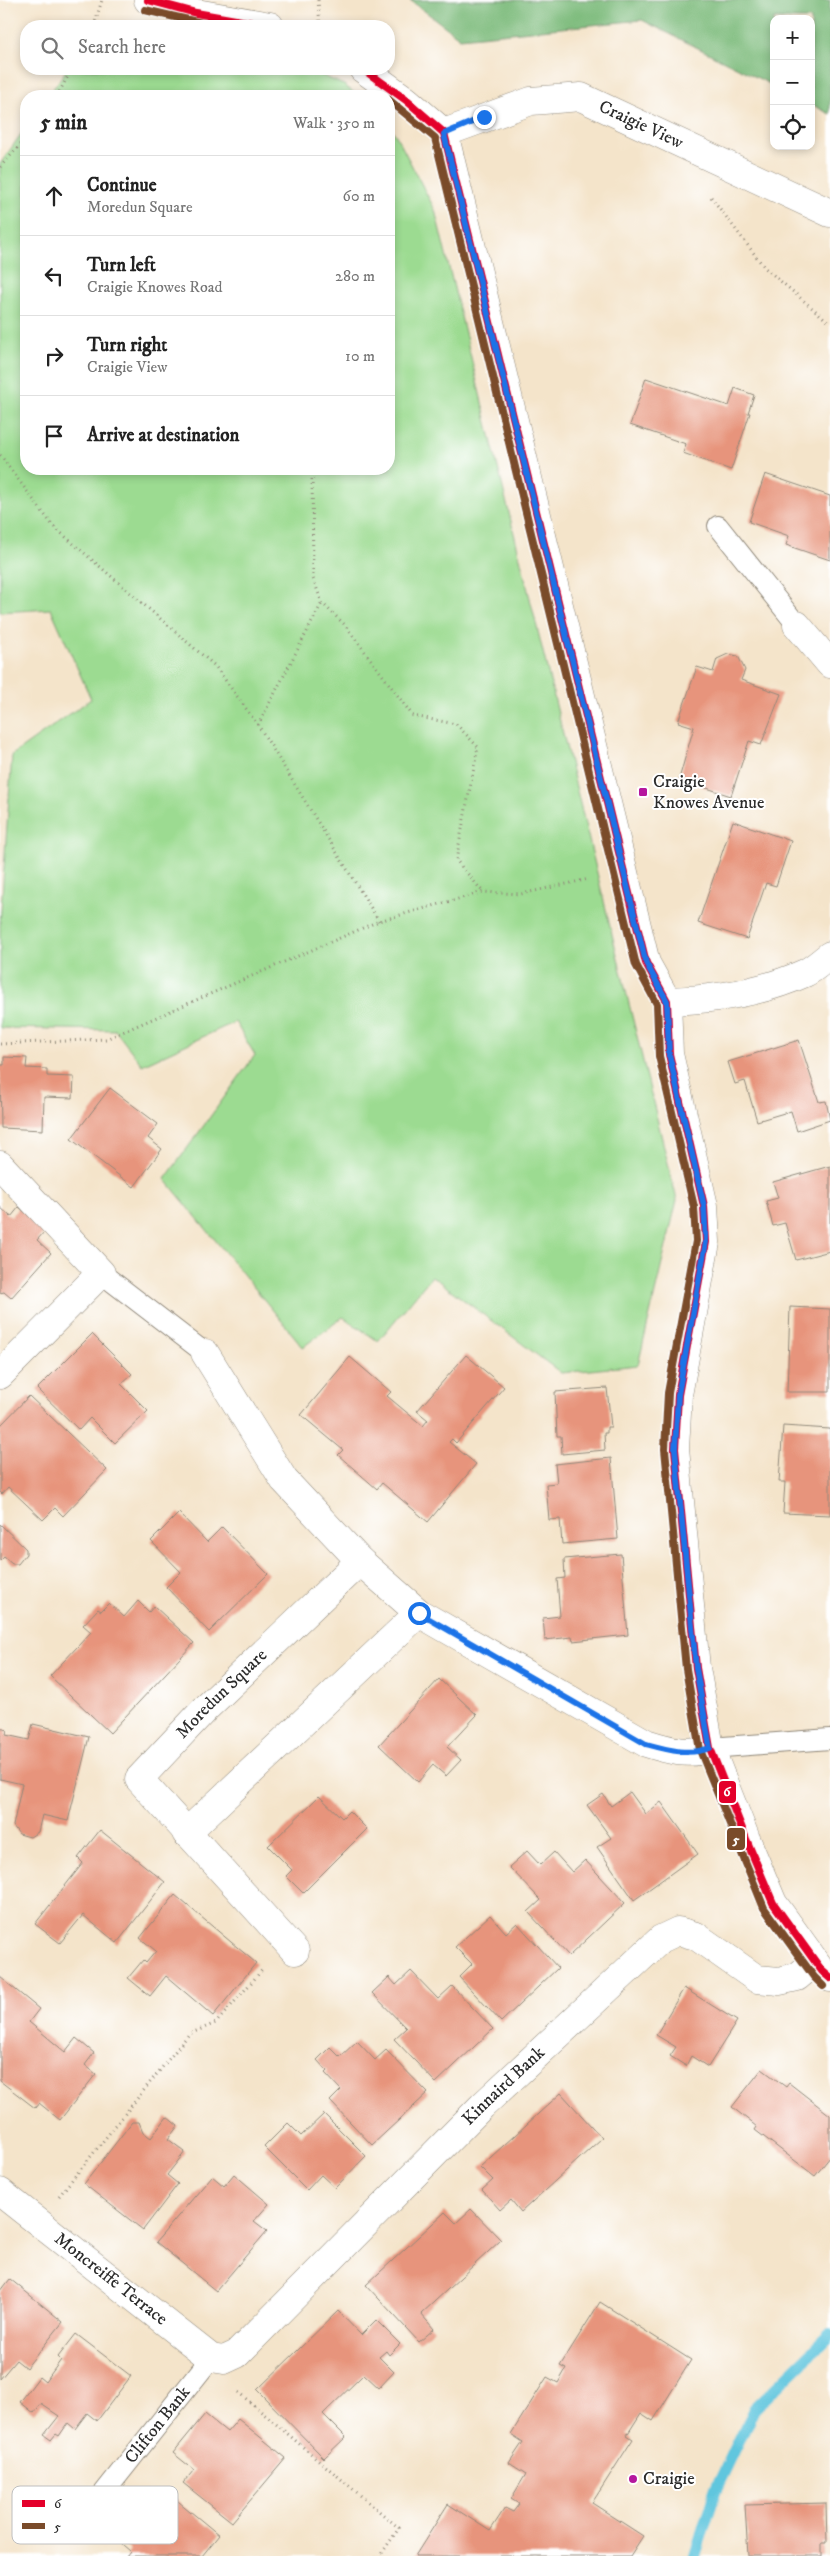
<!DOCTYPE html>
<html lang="en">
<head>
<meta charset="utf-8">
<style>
	:root { --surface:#fff; --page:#f6f6f6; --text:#222; --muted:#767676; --line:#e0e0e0 }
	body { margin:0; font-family:"IM FELL DW Pica",serif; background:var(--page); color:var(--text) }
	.controls { position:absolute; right:15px; top:15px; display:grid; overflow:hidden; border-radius:10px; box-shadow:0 2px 8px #0003 }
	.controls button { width:45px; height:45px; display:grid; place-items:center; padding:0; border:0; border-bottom:1px solid var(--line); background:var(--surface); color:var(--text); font:25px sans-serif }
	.stop { position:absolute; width:15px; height:15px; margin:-11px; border:4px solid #1a73e8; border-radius:50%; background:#fff }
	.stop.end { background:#1a73e8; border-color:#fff; box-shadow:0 1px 5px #0008 }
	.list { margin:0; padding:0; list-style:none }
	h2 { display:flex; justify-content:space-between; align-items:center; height:65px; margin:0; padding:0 20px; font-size:21px }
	h2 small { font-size:16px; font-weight:400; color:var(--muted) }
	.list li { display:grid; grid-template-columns:32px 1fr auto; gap:15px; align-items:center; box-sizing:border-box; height:80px; padding:0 20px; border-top:1px solid var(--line) }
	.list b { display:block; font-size:19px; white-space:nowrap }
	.list p { margin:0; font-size:16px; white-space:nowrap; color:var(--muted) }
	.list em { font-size:16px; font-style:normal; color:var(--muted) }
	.icon { flex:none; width:28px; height:28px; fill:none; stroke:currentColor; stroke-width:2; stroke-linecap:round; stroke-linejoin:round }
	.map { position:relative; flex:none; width:830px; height:2556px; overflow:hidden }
	.search { position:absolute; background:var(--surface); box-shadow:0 2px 8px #0003; left:20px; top:20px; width:375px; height:55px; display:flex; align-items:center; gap:12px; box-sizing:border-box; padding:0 18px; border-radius:20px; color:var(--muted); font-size:19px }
	.panel { position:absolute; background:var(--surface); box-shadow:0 2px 8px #0003; left:20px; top:90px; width:375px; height:385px; border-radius:20px }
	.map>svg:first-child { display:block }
	.green { fill:#9cdb91; stroke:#64835e }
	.forest { fill:#7dbb7b; stroke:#547353 }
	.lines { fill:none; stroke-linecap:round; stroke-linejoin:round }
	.stream { stroke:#61c6de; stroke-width:12 }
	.building { fill:#e7947b }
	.service-casing { stroke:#90887a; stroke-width:22 }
	.minor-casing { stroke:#90887a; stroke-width:29 }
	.path { stroke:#90887a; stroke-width:3; stroke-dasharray:1 4; stroke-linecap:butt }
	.service { stroke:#fff; stroke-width:20 }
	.minor { stroke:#fff; stroke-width:28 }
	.bus-1-casing { stroke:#fff; stroke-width:11 }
	.bus-2-casing { stroke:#fff; stroke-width:11 }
	.bus-1 { stroke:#e4002b; stroke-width:8 }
	.bus-2 { stroke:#7a4b2a; stroke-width:8 }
	.route { stroke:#1a73e8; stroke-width:6 }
	.poi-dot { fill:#b5179e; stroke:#fff; stroke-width:2 }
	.labels { text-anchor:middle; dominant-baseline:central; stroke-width:4; stroke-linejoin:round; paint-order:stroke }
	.street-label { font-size:18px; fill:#2b2b2b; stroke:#fff }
	.poi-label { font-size:18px; fill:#2b2b2b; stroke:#fff; text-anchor:start }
	.key { fill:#fff; stroke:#bfbfbf; stroke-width:1 }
	.key-label { font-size:14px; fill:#2b2b2b }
	.line-badge { stroke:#fff; stroke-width:2 }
	.badge-label { font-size:14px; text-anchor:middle; font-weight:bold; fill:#fff }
</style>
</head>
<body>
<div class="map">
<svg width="830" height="2556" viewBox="0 0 830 2556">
	<rect width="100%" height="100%" fill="#fff"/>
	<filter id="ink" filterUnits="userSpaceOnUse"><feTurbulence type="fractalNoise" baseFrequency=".02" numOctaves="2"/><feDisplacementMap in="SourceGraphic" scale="10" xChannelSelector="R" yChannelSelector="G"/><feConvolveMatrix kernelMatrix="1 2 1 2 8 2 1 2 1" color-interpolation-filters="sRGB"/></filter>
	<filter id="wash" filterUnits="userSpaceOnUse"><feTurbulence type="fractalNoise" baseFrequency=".0096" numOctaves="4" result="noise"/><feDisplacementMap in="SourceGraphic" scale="20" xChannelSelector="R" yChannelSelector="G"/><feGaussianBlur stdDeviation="1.12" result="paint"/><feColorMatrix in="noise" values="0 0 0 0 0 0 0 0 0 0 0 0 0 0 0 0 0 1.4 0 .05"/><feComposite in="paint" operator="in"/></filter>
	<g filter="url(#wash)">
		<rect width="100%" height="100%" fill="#f4e4ca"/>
		<g class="green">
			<path d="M 67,69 L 307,69 L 344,85 L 358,96 L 48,96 Z"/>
			<path d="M 389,126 L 397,137 L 435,210 L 677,1200 L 638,1365 L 561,1373 L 432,1276 L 378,1341 L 343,1317 L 303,1347 L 165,1179 L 255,1055 L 235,1022 L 142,1065 L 115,1030 L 0,1028 L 0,924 L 12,755 L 91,699 L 51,609 L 0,612 L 0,164 L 26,127 L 26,469 L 389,469 Z"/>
		</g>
		<path class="forest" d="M 410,0 L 830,0 L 830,114 L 811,104 L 811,19 L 774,19 L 774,86 L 642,20 L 460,38 Z"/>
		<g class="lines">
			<path class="stream" d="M 695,2556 L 715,2491 L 754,2409 L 830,2335"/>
		</g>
		<g id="blocks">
			<g class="building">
				<path d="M 646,378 L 729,406 L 735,388 L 754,395 L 748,413 L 750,413 L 731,470 L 683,453 L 686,444 L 630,425 Z"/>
				<path d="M 765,474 L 830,496 L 830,560 L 786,545 L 789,536 L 749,522 Z"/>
				<path d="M 728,654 L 738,656 L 745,670 L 741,680 L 781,694 L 761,745 L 749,741 L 731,796 L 679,779 L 694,727 L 678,722 L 697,667 L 713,672 L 717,659 Z"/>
				<path d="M 733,821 L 791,841 L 776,886 L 766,883 L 747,939 L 698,923 Z"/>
				<path d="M 799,1040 L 819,1102 L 826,1101 L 830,1120 L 797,1131 L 791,1111 L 757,1121 L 745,1081 L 735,1084 L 728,1062 Z"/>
				<path d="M 4,1057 L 27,1058 L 26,1068 L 47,1069 L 47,1076 L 74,1077 L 73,1098 L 44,1097 L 43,1130 L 1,1128 L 0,1065 L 4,1065 Z"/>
				<path d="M 110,1088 L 158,1124 L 148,1138 L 162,1149 L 134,1187 L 71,1139 Z"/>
				<path d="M 830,1166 L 830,1251 L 796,1260 L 785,1223 L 773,1226 L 766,1201 L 778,1198 L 773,1182 Z"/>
				<path d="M 0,1207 L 11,1217 L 19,1207 L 45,1231 L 37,1240 L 51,1253 L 11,1298 L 4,1292 L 0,1293 Z"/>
				<path d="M 790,1307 L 830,1309 L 830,1392 L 787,1392 Z"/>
				<path d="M 92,1334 L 132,1374 L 121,1384 L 148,1411 L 115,1443 L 90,1418 L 79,1430 L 37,1389 Z"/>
				<path d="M 466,1355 L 504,1387 L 456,1443 L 452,1439 L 449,1442 L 476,1464 L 428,1522 L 382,1483 L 377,1489 L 338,1455 L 343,1450 L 301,1415 L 350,1357 L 391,1392 L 387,1396 L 423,1426 L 428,1420 L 417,1411 Z"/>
				<path d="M 607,1388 L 611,1427 L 607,1427 L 607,1433 L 604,1433 L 605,1450 L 562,1454 L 561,1436 L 557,1436 L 555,1392 Z"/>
				<path d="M 29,1396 L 107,1470 L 63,1516 L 55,1508 L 43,1520 L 8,1487 L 2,1494 L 0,1492 L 0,1426 Z"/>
				<path d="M 783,1426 L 830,1429 L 830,1515 L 783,1513 L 785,1482 L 779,1482 Z"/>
				<path d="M 611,1458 L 618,1539 L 562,1544 L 560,1519 L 549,1520 L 546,1484 L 557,1483 L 555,1464 Z"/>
				<path d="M 179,1513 L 207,1542 L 222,1527 L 268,1574 L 209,1632 L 166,1587 L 181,1572 L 151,1541 Z"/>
				<path d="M 0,1524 L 26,1549 L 26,1554 L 18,1564 L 12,1564 L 4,1557 L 0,1561 Z"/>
				<path d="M 621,1554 L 628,1635 L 573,1641 L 572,1637 L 545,1640 L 543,1618 L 560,1616 L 557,1579 L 565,1578 L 564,1559 Z"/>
				<path d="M 138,1601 L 149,1612 L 154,1606 L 194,1643 L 110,1733 L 50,1676 L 91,1632 L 83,1625 L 98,1609 L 101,1611 L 109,1603 L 124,1617 Z"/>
				<path d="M 439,1679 L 477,1715 L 447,1747 L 461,1760 L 446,1776 L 433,1765 L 418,1782 L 379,1745 Z"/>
				<path d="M 33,1724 L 89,1737 L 68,1821 L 42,1815 L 38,1832 L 30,1837 L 19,1834 L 13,1826 L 22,1784 L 0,1779 L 0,1728 L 7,1730 L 6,1735 L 29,1740 Z"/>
				<path d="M 630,1792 L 646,1814 L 661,1802 L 698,1854 L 634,1900 L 597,1847 L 611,1838 L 587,1805 L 603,1794 L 611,1806 Z"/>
				<path d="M 319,1796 L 342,1818 L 349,1811 L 367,1829 L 303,1893 L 286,1876 L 292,1870 L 268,1846 Z"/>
				<path d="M 100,1830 L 165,1882 L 117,1943 L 83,1915 L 60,1943 L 35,1924 L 83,1863 L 78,1858 Z"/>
				<path d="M 527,1851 L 540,1865 L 554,1852 L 572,1872 L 585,1860 L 625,1903 L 569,1956 L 528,1912 L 541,1900 L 509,1867 Z"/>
				<path d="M 175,1895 L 256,1963 L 213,2016 L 166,1976 L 150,1996 L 128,1978 L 143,1960 L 146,1963 L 156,1951 L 140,1938 Z"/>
				<path d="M 490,1915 L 506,1933 L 517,1923 L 558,1968 L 501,2022 L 459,1977 L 472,1964 L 455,1947 Z"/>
				<path d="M 411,1971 L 438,1999 L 452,1986 L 493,2029 L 436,2083 L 394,2039 L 406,2028 L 372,1993 L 389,1977 L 396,1985 Z"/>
				<path d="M 0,1977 L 39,2009 L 29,2022 L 65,2052 L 76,2038 L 94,2053 L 85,2065 L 96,2074 L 60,2120 L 39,2103 L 35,2108 L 0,2081 Z"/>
				<path d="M 684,1988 L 737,2021 L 708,2067 L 691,2056 L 686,2066 L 670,2056 L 676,2047 L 656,2035 Z"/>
				<path d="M 357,2041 L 375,2060 L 386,2050 L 428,2093 L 372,2145 L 330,2101 L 341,2090 L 325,2073 L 327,2071 L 317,2060 L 330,2047 L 340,2057 Z"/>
				<path d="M 762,2069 L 786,2087 L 789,2083 L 830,2115 L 830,2157 L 815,2176 L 755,2130 L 757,2127 L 732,2107 Z"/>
				<path d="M 561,2093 L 602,2138 L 521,2212 L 511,2200 L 500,2210 L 482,2190 L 493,2180 L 480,2167 Z"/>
				<path d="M 324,2114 L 366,2156 L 335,2188 L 321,2175 L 307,2190 L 264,2147 L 288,2123 L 301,2136 Z"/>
				<path d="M 167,2117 L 178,2126 L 168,2139 L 185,2152 L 167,2175 L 178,2184 L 143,2230 L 84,2184 L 132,2122 L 139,2122 L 143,2132 L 151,2138 Z"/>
				<path d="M 234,2174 L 269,2204 L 254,2221 L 267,2231 L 216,2291 L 156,2242 L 212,2176 L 224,2186 Z"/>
				<path d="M 471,2209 L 501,2240 L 421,2314 L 434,2329 L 419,2342 L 366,2285 L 445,2212 L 456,2223 Z"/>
				<path d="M 10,2279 L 63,2322 L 26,2368 L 16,2360 L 0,2379 L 0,2292 Z"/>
				<path d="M 600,2302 L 691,2360 L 653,2421 L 641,2413 L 627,2435 L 633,2439 L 592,2503 L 643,2536 L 630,2556 L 415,2556 L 448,2504 L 490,2531 L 505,2508 L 513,2512 L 519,2504 L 511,2499 L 526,2474 L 509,2463 L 523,2442 L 511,2434 L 547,2377 L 558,2383 L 566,2369 L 560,2366 Z"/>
				<path d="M 338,2311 L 361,2335 L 376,2320 L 400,2344 L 389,2355 L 386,2351 L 379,2357 L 394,2372 L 379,2388 L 364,2374 L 323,2414 L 346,2437 L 324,2458 L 257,2390 Z"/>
				<path d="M 76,2334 L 131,2376 L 97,2421 L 87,2413 L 75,2429 L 68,2423 L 59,2436 L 56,2434 L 51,2440 L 44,2435 L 59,2416 L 41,2404 L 34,2413 L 20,2402 L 39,2377 L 45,2382 L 61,2360 L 58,2357 Z"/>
				<path d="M 205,2414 L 227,2432 L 238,2419 L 286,2458 L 232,2522 L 183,2483 L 194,2470 L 173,2453 Z"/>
				<path d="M 143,2494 L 162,2509 L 173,2497 L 219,2535 L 202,2556 L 126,2556 L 130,2551 L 109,2533 L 126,2512 L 119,2506 L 128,2496 L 135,2503 Z"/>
				<path d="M 826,2503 L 827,2543 L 822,2543 L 822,2556 L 748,2556 L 745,2505 Z"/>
			</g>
		</g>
	</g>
	<g filter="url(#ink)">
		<use href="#blocks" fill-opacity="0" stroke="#90887a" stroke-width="1"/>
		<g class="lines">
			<g class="service-casing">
				<g id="service">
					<path d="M 718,526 L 797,625"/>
					<path d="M 101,1273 L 205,1353"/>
					<path d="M 710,1748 L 830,1739"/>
					<path id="s1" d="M 103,2494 L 211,2358"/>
				</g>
			</g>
			<g class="minor-casing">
				<g id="minor">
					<path d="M 148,0 L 196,13 L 270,26"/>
					<path d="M 363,69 L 406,100 L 444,133 L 646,963 L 667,1001 L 669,1054 L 704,1206 L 706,1242 L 678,1395 L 675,1449 L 696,1668 L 710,1748 L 746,1839 L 773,1903 L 822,1971 L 830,1978"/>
					<path id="s2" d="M 444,133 L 531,101 L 581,97 L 830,213"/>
					<path d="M 797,625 L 830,664"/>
					<path d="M 667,1001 C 712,1000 763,992 805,973 C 814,969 822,961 830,955"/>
					<path d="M 0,1165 L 101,1273 L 0,1375"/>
					<path d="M 205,1353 L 284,1480 L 360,1561 L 419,1613 L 646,1743 C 668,1750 688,1756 710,1748"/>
					<path d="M 186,1833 L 419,1613"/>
					<path id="s3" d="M 295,1951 L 139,1779 L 204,1710 L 360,1561"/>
					<path id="s4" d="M 0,2192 L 211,2358 L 224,2360 L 237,2354 L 482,2106 L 661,1939 L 678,1931 L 696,1936 L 757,1979 L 779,1981 L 797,1977 L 815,1962"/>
				</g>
			</g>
			<g class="path">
				<path d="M 318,0 L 320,26"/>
				<path d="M 94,26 L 102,0"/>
				<path d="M 57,96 L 72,69"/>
				<path d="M 0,167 L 26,139"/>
				<path d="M 711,197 L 765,268 L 830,323"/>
				<path d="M 0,455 L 53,526 L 215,666 L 258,725 L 379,921"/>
				<path d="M 312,469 L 313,578 L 322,603 L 345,625 L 413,716 L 456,724 L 478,747 L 456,860 L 483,892"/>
				<path d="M 258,725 L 322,603"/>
				<path d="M 0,1044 L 106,1039 L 379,921 L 483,892 L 521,894 L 589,879"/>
				<path d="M 59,2196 L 189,2034 L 216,2023 L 263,1969"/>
				<path d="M 238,2392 L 399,2528 L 380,2556"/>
			</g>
			<use href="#service" class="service"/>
			<use href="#minor" class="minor"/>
			<g class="bus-1-casing">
				<g id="bus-1">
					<path d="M 148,0 L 196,13 L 270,26"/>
					<path d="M 363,69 L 406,100 L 444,133 L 646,963 L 667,1001 L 669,1054 L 704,1206 L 706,1242 L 678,1395 L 675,1449 L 696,1668 L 710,1748 L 746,1839 L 773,1903 L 822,1971 L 830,1978"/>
				</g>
			</g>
			<g class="bus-2-casing">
				<g id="bus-2">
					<path d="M 145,10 L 214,26"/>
					<path d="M 389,100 L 435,138 L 636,965 L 657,1004 L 659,1056 L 694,1207 L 696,1241 L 668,1393 L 665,1449 L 686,1669 L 700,1750 L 764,1908 L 814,1977 L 823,1986"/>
				</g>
			</g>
			<use href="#bus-1" class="bus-1"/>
			<use href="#bus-2" class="bus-2"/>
		</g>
	</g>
	<g class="lines" filter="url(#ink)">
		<path class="route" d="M 419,1613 L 646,1744 C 668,1750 688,1756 710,1748 L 696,1668 L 675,1449 L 678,1395 L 706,1242 L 704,1206 L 669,1054 L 667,1001 L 646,963 L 444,134 L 484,117"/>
	</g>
	<g class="poi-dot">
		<rect x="638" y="787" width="10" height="10" rx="2.5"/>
		<circle cx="633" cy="2479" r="5"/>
	</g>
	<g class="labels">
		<g class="street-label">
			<text stroke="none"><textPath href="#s2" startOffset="209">Craigie View</textPath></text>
			<text stroke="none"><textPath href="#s3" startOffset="351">Moredun Square</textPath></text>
			<text stroke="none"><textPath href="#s4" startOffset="674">Kinnaird Bank</textPath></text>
			<text stroke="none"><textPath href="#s4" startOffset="141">Moncreiffe Terrace</textPath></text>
			<text stroke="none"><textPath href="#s1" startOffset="88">Clifton Bank</textPath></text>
		</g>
		<g class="poi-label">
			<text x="653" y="782">Craigie<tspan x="653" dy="21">Knowes Avenue</tspan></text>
			<text x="643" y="2479">Craigie</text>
		</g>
	</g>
	<rect x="12" y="2486" width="166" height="58" rx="8" class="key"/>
	<rect x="22" y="2500" width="23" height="7" fill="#e4002b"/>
	<rect x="22" y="2523" width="23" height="6" fill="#7a4b2a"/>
	<g class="key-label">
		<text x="54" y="2508">6</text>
		<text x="54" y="2531">5</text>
	</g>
	<g class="line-badge">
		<rect x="718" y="1780" width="19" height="24" rx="5" fill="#e4002b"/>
		<rect x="726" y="1827" width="20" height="24" rx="5" fill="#7a4b2a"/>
	</g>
	<g class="badge-label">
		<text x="727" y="1796">6</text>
		<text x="736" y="1844">5</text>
	</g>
</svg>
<div class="controls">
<button>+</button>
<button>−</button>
<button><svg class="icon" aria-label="locate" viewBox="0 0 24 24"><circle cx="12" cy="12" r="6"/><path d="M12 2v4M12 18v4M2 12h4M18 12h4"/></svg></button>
</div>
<div class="stop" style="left:419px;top:1613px"></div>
<div class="stop end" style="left:484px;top:117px"></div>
<div class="search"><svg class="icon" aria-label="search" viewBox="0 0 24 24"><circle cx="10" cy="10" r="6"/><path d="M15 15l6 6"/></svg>Search here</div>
<section class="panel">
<h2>5 min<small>Walk · 350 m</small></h2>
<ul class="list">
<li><svg class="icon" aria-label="ahead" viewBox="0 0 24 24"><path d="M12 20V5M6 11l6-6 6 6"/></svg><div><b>Continue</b><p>Moredun Square</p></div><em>60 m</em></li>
<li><svg class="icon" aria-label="left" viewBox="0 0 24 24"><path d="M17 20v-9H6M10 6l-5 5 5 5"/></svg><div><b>Turn left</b><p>Craigie Knowes Road</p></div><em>280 m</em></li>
<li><svg class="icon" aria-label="right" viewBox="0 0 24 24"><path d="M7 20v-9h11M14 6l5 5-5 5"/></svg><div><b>Turn right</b><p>Craigie View</p></div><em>10 m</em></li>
<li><svg class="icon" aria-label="arrive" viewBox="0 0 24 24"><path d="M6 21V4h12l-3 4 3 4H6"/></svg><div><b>Arrive at destination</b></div></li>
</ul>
</section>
</div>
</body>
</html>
